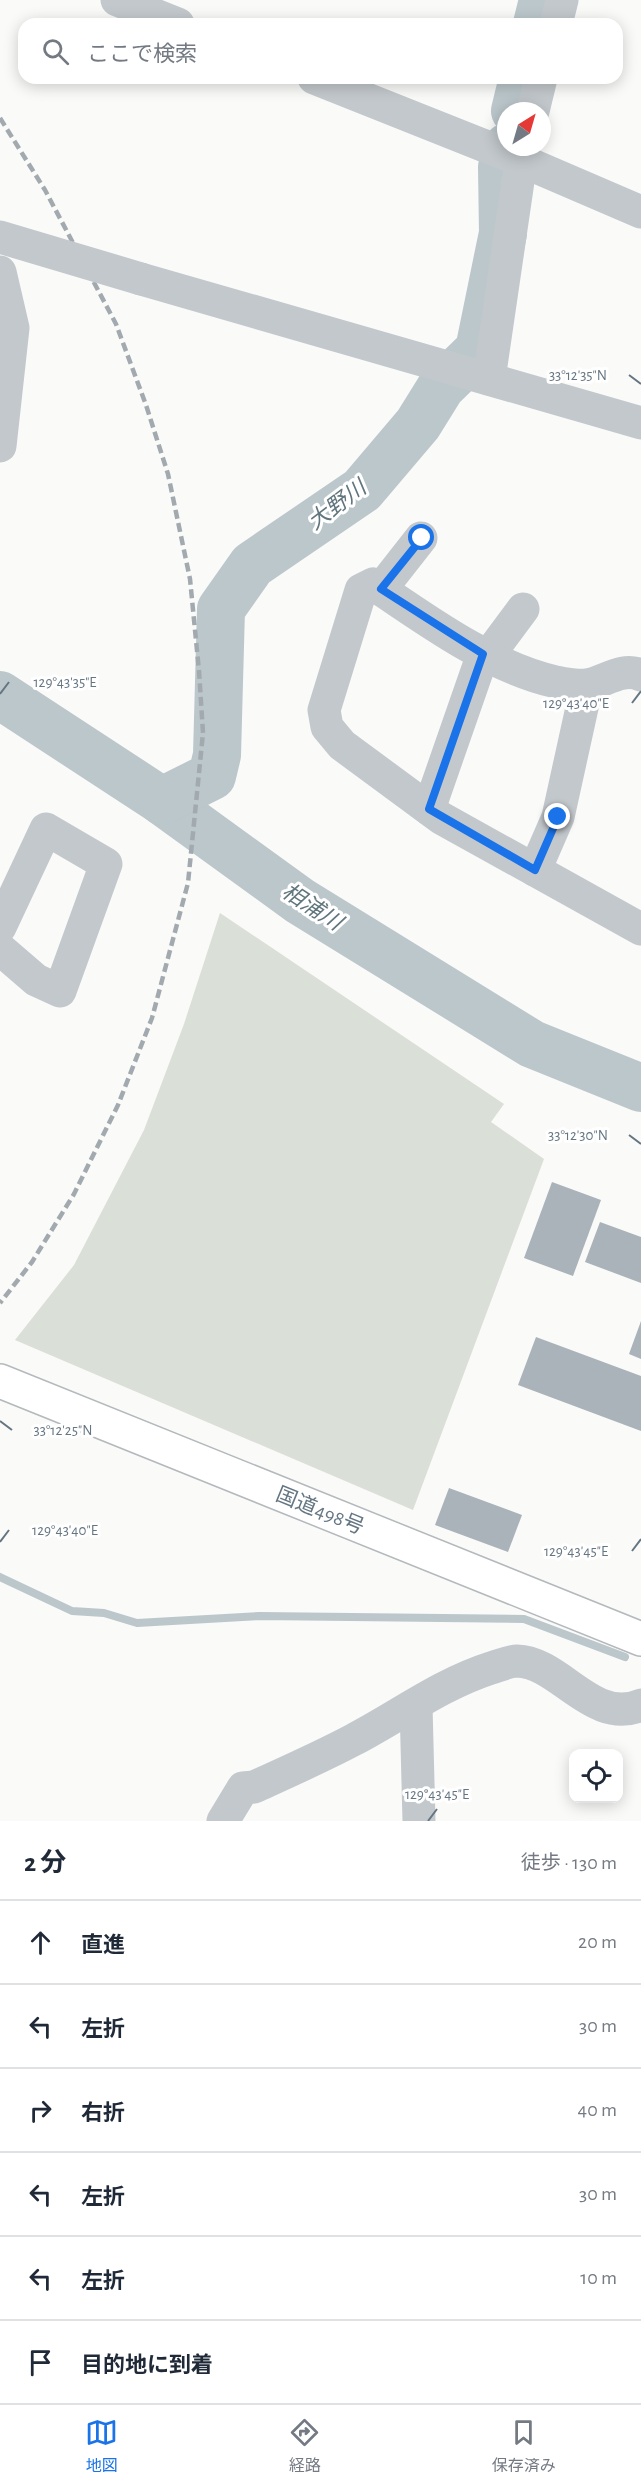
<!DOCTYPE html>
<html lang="ja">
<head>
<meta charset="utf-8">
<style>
	:root { --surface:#fff; --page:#f2f2f3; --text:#1f2937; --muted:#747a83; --line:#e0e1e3; --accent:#1a73e8 }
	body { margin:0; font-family:"Alegreya Sans","Noto Sans JP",sans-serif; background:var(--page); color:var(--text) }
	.controls { position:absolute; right:18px; bottom:18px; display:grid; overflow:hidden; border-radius:12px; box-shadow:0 3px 15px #0003 }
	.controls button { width:54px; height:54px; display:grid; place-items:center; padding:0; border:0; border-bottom:2px solid var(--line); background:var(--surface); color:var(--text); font:30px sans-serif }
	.compass { position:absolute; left:497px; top:102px; width:54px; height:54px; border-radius:50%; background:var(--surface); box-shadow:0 3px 15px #0003; rotate:37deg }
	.stop { position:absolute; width:18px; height:18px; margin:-14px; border:4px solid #1a73e8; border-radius:50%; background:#fff }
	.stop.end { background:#1a73e8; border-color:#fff; box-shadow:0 2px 6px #0008 }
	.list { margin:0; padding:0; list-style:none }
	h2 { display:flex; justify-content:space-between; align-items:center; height:78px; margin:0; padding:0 24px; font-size:26px }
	h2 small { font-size:20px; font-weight:400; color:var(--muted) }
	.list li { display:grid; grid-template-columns:39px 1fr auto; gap:18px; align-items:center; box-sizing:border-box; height:84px; padding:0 24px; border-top:2px solid var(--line) }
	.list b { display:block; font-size:22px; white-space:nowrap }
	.list em { font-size:20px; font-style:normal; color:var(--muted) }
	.icon { flex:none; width:33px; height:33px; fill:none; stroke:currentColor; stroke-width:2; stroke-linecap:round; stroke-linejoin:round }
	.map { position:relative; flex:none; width:641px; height:1821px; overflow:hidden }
	.search { position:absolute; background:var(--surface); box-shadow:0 3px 15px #0003; left:18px; right:18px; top:18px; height:66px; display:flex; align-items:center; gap:15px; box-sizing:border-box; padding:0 21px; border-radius:18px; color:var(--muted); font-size:22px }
	.sheet { height:582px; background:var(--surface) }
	nav { display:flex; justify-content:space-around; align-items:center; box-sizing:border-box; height:84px; border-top:2px solid var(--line); background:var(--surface); font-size:16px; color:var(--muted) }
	nav a { display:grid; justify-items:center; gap:3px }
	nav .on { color:var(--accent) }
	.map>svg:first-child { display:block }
	.green { fill:#dadfd7 }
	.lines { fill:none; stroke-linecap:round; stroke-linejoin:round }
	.stream { stroke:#bbc7cb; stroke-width:8 }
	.river { stroke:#bbc7cb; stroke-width:48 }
	.building { fill:#aab3b9 }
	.highway-casing { stroke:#b4b9bd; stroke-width:36 }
	.minor { stroke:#c3c8cc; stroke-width:33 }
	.highway { stroke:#fff; stroke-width:33 }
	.rail { stroke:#a2aab0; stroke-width:4.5; stroke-dasharray:9 4.5; stroke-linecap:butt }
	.minor-bridge { stroke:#c3c8cc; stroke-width:33 }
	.route { stroke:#1a73e8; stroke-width:8 }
	.ticks { fill:none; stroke:#657683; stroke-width:2 }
	.labels { text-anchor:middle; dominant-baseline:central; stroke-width:6; stroke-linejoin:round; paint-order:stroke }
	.street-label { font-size:21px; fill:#657683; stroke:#fff }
	.water-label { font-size:22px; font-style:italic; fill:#60757c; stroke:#fff }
	.ticks-label { font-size:15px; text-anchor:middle; fill:#657683; stroke:#fff; stroke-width:6; stroke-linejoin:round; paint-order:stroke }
</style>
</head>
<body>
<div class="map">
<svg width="641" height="1821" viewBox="0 0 641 1821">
	<rect width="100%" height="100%" fill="#fafaf8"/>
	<path class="green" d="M 220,913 L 504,1104 L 491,1122 L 544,1159 L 413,1510 L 15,1340 L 74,1265 L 144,1130 L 184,1024 Z"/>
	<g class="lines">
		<path class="stream" d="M 0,1577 L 72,1611 L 104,1613 L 137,1623 L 259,1616 L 524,1619 L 625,1657"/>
		<g class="river">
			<path d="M 537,24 L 543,0"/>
			<path d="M 515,111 L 523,78"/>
			<path d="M 0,695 L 162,801 L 300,901 L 532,1044 L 641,1088"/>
			<path d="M 162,801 L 212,776 L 217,755 L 221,609 L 252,565 L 362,490 L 418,424 L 441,387 L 479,350 L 503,233 L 502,167 L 507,147"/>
		</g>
	</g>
	<g class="building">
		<path d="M 552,1182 L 601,1200 L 573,1276 L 524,1258 Z"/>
		<path d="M 600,1222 L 641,1237 L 641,1283 L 585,1262 Z"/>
		<path d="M 641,1321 L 641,1359 L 629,1354 Z"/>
		<path d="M 536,1337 L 641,1376 L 641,1431 L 518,1385 Z"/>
		<path d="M 449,1488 L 522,1515 L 508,1552 L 435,1525 Z"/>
	</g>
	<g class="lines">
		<g class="highway-casing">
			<path id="highway" d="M 0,1381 L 641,1639"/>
		</g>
		<g class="minor">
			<path d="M 117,0 L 178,24"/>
			<path d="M 556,24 L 562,0"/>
			<path d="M 314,78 L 520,160 L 641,212"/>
			<path d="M 533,111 L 541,78"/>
			<path d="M 0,272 L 13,328 L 0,446"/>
			<path d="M 141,279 L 641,423"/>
			<path d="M 489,379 L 523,147"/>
			<path d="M 381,589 L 421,538"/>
			<path d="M 488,656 L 523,609"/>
			<path d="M 641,675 C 622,667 606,681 588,685 C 579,686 564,684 556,682 C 492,668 426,620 373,584 L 361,590 L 324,710 L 327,727 L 342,745 L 441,818 L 641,929"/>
			<path d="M 429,809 L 483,654"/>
			<path d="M 535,870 L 558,817 L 587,685"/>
			<path d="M 0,927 L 46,829 L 106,864 L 60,991 L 36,980 L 0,949"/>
			<path d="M 416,1705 L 419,1821"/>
			<path d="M 223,1821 L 243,1788 L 254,1787 C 287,1772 321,1757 353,1740 C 399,1716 441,1684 491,1668 C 499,1666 509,1661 517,1661 C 560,1662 593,1726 641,1705"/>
		</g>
		<use href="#highway" class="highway"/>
		<path class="rail" d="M 0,118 L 45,190 L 116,324 L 146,405 L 168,474 L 190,579 L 199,671 L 203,733 L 188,883 L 152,1018 L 118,1105 L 74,1194 L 32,1262 L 0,1303"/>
		<path class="minor-bridge" d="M 0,237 L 141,279"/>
	</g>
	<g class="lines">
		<path class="route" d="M 422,538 L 381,589 L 483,654 L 429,809 L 535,870 L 558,817"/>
	</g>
	<path class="ticks" d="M 629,375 L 641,384M 0,694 L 9,682M 632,703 L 641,691M 629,1135 L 641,1144M 0,1421 L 12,1430M 0,1542 L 9,1530M 632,1551 L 641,1539M 428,1821 L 437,1809"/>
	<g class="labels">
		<g class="street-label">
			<text transform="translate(320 1511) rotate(22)">国道498号</text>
		</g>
		<g class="water-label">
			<text transform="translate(337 505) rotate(-37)">大野川</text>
			<text transform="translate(312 907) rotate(33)">相浦川</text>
		</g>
	</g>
	<g class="ticks-label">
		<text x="578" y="380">33°12'35"N</text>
		<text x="65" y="687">129°43'35"E</text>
		<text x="576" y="708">129°43'40"E</text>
		<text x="578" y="1140">33°12'30"N</text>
		<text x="63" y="1435">33°12'25"N</text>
		<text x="65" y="1535">129°43'40"E</text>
		<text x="576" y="1556">129°43'45"E</text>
		<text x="437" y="1799">129°43'45"E</text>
	</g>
</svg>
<div class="controls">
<button><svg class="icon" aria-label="locate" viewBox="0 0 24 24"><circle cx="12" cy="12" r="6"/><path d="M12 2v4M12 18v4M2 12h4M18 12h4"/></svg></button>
</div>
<svg class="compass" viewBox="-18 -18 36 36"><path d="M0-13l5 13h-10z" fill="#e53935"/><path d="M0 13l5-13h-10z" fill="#747a83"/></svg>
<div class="stop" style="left:422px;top:538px"></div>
<div class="stop end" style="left:558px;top:817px"></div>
<div class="search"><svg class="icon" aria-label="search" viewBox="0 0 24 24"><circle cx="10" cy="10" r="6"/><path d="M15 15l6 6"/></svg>ここで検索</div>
</div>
<section class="sheet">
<h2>2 分<small>徒歩 · 130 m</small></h2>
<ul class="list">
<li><svg class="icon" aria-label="ahead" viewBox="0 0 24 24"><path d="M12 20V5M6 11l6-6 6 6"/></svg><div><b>直進</b></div><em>20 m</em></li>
<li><svg class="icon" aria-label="left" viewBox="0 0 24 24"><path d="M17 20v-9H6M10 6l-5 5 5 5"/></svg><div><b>左折</b></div><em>30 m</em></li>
<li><svg class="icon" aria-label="right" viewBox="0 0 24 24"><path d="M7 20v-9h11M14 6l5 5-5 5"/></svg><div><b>右折</b></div><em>40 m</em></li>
<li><svg class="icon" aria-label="left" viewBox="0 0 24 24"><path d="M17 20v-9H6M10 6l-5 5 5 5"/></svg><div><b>左折</b></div><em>30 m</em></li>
<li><svg class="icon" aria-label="left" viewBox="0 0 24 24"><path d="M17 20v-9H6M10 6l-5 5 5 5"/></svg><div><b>左折</b></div><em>10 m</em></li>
<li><svg class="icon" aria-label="arrive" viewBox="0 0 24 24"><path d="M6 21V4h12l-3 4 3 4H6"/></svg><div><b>目的地に到着</b></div></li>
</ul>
</section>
<nav>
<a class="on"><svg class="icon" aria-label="map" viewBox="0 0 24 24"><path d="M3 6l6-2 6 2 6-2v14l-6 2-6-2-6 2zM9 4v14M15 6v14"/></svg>地図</a>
<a><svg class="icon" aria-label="directions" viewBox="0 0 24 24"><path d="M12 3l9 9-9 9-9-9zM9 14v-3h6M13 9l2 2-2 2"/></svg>経路</a>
<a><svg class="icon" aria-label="saved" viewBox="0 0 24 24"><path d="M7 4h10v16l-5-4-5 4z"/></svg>保存済み</a>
</nav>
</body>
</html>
